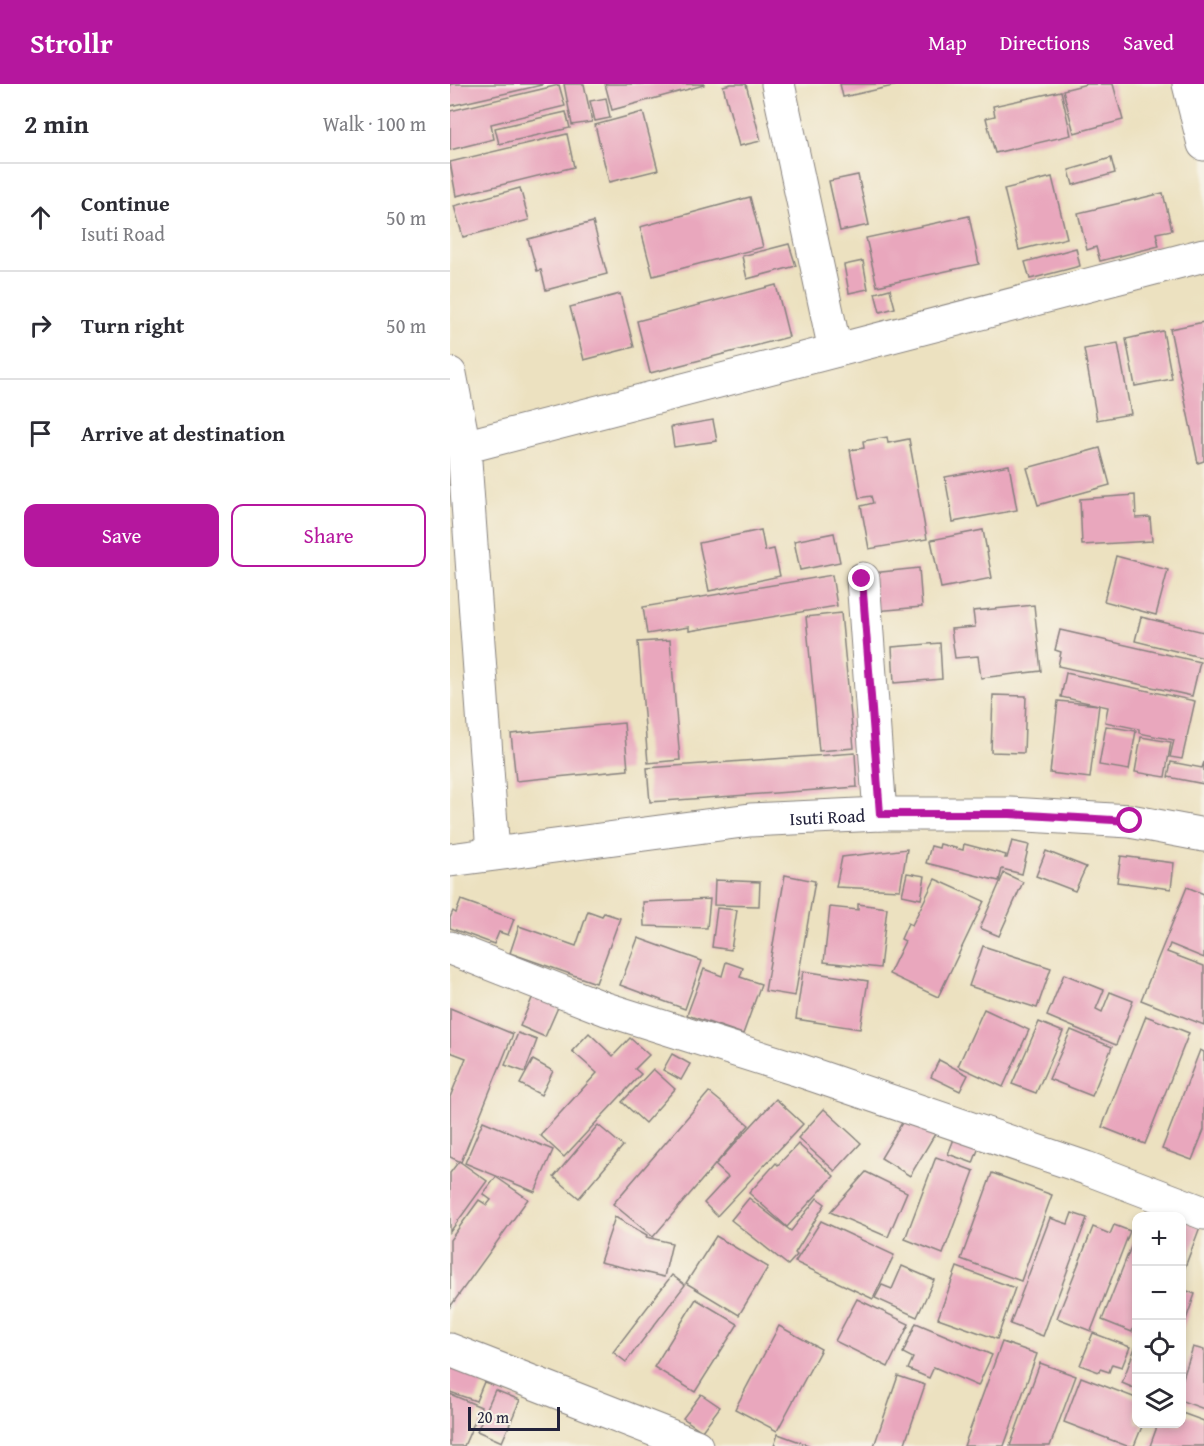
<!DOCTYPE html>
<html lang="en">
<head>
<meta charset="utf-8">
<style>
	:root { --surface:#fff; --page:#f2f2f3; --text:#2b2b33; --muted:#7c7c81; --line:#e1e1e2; --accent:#b5179e }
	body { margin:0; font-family:"Gentium Book Plus",serif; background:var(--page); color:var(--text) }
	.controls { position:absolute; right:18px; bottom:18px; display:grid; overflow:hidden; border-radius:12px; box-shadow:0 3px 9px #0003 }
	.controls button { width:54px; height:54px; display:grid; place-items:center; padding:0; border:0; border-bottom:2px solid var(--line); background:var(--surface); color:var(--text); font:30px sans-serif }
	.scale { position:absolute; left:18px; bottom:15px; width:92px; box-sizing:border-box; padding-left:6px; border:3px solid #22223b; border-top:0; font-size:16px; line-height:21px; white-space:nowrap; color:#22223b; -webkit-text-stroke:4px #f7f3e8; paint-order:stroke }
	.stop { position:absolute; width:18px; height:18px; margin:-14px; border:4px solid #b5179e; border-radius:50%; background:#fff }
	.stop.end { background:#b5179e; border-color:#fff; box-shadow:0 2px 6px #0008 }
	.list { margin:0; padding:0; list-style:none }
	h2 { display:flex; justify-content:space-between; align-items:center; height:78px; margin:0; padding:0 24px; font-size:26px }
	h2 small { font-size:20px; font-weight:400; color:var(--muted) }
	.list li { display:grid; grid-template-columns:39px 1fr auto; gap:18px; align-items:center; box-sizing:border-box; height:108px; padding:0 24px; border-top:2px solid var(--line) }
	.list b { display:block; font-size:22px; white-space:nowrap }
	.list p { margin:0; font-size:20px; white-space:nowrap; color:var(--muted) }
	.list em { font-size:20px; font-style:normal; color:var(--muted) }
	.actions { display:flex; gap:12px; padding:18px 24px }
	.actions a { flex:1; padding:14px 0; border:2px solid var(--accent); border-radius:12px; text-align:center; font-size:21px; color:var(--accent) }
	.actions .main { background:var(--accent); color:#fff }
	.icon { flex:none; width:33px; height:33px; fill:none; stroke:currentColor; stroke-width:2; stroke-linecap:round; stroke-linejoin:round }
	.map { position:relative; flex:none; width:754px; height:1362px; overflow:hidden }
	header { display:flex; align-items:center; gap:36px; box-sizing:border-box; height:84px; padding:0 30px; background:var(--accent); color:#fff }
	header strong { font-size:28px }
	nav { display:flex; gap:33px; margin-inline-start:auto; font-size:21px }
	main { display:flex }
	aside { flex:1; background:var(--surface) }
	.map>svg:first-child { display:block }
	.building { fill:#e9a7bd }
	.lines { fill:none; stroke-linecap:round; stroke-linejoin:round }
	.minor-casing { stroke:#87827e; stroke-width:35 }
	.tertiary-casing { stroke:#87827e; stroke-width:35 }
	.minor { stroke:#fff; stroke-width:33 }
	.tertiary { stroke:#fff; stroke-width:33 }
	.route { stroke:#b5179e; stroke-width:8 }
	.labels { text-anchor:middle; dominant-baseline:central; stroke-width:4.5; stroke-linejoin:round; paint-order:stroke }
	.street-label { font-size:18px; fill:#22223b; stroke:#f7f3e8 }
</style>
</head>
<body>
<header>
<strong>Strollr</strong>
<nav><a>Map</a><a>Directions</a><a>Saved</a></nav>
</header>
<main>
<aside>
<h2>2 min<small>Walk · 100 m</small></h2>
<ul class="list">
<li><svg class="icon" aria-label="ahead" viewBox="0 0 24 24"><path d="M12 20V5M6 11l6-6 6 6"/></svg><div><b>Continue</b><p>Isuti Road</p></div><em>50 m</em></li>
<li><svg class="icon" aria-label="right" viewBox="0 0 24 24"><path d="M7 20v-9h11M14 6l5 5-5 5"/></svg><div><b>Turn right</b></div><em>50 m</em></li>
<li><svg class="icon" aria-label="arrive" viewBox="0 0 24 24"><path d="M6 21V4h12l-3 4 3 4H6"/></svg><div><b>Arrive at destination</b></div></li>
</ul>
<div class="actions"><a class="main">Save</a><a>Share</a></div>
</aside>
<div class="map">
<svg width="754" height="1362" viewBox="0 0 754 1362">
	<rect width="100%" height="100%" fill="#f7f3e8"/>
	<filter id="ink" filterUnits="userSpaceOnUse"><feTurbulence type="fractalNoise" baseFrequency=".0167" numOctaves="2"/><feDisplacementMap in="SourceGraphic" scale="12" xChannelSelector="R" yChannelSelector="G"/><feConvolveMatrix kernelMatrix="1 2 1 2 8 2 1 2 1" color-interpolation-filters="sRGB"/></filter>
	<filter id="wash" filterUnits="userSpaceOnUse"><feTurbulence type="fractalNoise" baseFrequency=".008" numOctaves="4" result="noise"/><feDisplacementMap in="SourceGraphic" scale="24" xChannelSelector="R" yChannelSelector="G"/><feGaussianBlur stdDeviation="1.35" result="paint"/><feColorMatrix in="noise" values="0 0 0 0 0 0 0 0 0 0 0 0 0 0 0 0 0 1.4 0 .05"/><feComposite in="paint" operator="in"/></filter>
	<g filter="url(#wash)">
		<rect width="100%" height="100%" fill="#ece1c0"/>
		<g id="blocks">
			<g class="building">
				<path d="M 0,0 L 92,0 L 92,1 L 0,22 Z"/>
				<path d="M 114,0 L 134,0 L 142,38 L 122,41 Z"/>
				<path d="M 155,0 L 254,0 L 254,1 L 162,26 Z"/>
				<path d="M 281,0 L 296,0 L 311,57 L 289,62 L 273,2 Z"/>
				<path d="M 390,0 L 448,0 L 448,1 L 393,13 Z"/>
				<path d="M 637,0 L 663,0 L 673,36 L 624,49 L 613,6 Z"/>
				<path d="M 109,1 L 115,22 L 41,40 L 44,55 L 0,66 L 0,27 Z"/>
				<path d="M 611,7 L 621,51 L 545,69 L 536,34 L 545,32 L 543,22 Z"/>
				<path d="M 156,14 L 160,34 L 145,37 L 140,17 Z"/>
				<path d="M 116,28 L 120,44 L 49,60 L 45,44 Z"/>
				<path d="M 193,28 L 208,86 L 159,98 L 145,41 Z"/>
				<path d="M 117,50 L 124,83 L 6,112 L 0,78 Z"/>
				<path d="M 661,74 L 665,89 L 623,101 L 619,86 Z"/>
				<path d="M 408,91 L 419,141 L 390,147 L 379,97 Z"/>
				<path d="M 602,93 L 617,154 L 569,166 L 554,105 Z"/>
				<path d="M 70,104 L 79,136 L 13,153 L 4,122 Z"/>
				<path d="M 713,109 L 722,146 L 706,149 L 709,162 L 650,177 L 646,163 L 637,166 L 628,129 Z"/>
				<path d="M 300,113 L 313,163 L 203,192 L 190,143 Z"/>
				<path d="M 519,132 L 529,180 L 427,202 L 416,154 Z"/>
				<path d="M 143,138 L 157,190 L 96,206 L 91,186 L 87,187 L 78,155 Z"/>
				<path d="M 339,160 L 346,182 L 297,195 L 292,172 Z"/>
				<path d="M 626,164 L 630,182 L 580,195 L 575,178 Z"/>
				<path d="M 413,177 L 418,205 L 399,209 L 394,181 Z"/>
				<path d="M 326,201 L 339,253 L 200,289 L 187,237 Z"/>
				<path d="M 440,205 L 445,224 L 430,228 L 425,209 Z"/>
				<path d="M 170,210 L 184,263 L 134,276 L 120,223 Z"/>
				<path d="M 754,238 L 754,377 L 748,379 L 720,245 Z"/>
				<path d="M 713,247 L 722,295 L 685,302 L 676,255 Z"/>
				<path d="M 668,259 L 681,330 L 647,336 L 634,265 Z"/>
				<path d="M 263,336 L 267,357 L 224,363 L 221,343 Z"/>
				<path d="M 437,353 L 438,359 L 459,355 L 477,455 L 419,465 L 411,422 L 423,419 L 421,412 L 409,414 L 400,366 L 414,364 L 413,357 Z"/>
				<path d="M 650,364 L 660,401 L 588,421 L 577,384 Z"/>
				<path d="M 559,381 L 567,426 L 503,438 L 495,393 Z"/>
				<path d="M 685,411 L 686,434 L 700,433 L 702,457 L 632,461 L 630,415 Z"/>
				<path d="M 311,446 L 315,467 L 324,465 L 330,492 L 259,507 L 249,459 Z"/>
				<path d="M 533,446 L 542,494 L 491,504 L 481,456 Z"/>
				<path d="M 384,449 L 390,478 L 350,486 L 344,457 Z"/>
				<path d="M 666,472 L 718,486 L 706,531 L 654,517 Z"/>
				<path d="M 469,484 L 472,523 L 425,527 L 422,489 Z"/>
				<path d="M 382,491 L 387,522 L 239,547 L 239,543 L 197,550 L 193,523 Z"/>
				<path d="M 584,521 L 591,587 L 531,594 L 528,572 L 505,574 L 501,545 L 525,543 L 523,527 Z"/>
				<path d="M 391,529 L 404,664 L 369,667 L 356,533 Z"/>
				<path d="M 691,533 L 754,548 L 754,574 L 685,557 Z"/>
				<path d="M 610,546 L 750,578 L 742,612 L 608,582 L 611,568 L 605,566 Z"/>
				<path d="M 220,556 L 230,676 L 198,679 L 188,558 Z"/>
				<path d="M 490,559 L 492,595 L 444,599 L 442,563 Z"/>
				<path d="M 616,589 L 745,617 L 732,675 L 720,673 L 724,656 L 689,649 L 689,645 L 655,638 L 658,623 L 611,613 Z"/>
				<path d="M 543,611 L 576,612 L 574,669 L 541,668 Z"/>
				<path d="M 608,617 L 649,621 L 640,694 L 600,689 Z"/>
				<path d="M 174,639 L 178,686 L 66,697 L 61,650 Z"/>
				<path d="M 656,642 L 686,647 L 679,686 L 649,681 Z"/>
				<path d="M 691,653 L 721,658 L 715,693 L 685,688 Z"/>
				<path d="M 405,669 L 407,703 L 200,718 L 197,684 Z"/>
				<path d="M 721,678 L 752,684 L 754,678 L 754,700 L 718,693 Z"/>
				<path d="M 562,757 L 579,761 L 572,790 L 552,785 L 549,797 L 476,779 L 481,762 L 489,764 L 490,760 L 513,766 L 514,760 L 556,771 L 555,774 L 557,774 Z"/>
				<path d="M 457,765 L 450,806 L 386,803 L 392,773 Z"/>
				<path d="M 596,767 L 636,783 L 625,807 L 586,792 Z"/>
				<path d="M 671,772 L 724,779 L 721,805 L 667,798 Z"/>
				<path d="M 457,789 L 475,792 L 471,815 L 452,811 Z"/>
				<path d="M 554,789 L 573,798 L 549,852 L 530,844 Z"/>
				<path d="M 335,791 L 365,797 L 345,912 L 315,907 Z"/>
				<path d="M 485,795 L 534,817 L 488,913 L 439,890 L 455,857 L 451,855 L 458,839 L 462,841 Z"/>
				<path d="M 265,796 L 310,798 L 309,822 L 264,821 Z"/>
				<path d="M 737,803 L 754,810 L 754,874 L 720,860 L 717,868 L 754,882 L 754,941 L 691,916 Z"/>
				<path d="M 260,815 L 257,844 L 194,842 L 193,818 Z"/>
				<path d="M 11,816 L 64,835 L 58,851 L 49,848 L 44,860 L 0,844 L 0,834 L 3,827 L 6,829 Z"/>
				<path d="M 408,820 L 437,824 L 430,884 L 374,878 L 380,823 L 408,826 Z"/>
				<path d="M 267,824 L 287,826 L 281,866 L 262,863 Z"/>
				<path d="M 138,827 L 152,832 L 154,829 L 170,834 L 146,899 L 60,869 L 69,842 L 126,862 Z"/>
				<path d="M 188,854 L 252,877 L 235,925 L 170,901 Z"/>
				<path d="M 533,862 L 601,884 L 587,924 L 519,902 Z"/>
				<path d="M 276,878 L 293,884 L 290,893 L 311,900 L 293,950 L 237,931 L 254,885 L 272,892 Z"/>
				<path d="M 353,887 L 418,897 L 410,945 L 346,935 Z"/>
				<path d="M 614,890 L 654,906 L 646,925 L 652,928 L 660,908 L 683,917 L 666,961 L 597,932 Z"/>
				<path d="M 84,910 L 109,921 L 95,953 L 70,942 Z"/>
				<path d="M 0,924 L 63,950 L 11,1078 L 0,1073 L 0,1013 L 16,974 L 0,968 Z"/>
				<path d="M 534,925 L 579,946 L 553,1003 L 508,982 Z"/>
				<path d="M 696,932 L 739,949 L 695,1060 L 652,1043 Z"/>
				<path d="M 589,938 L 613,948 L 586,1009 L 562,1000 Z"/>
				<path d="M 621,946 L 662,963 L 642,1012 L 599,995 Z"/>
				<path d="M 68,949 L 87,956 L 75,988 L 55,981 Z"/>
				<path d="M 139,949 L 163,972 L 180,954 L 199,971 L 185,985 L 191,990 L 114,1073 L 90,1051 L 147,989 L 122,967 Z"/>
				<path d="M 750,966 L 754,968 L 754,1046 L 742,1076 L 712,1065 Z"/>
				<path d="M 222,970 L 240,980 L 231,996 L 213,986 Z"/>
				<path d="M 83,976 L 103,987 L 91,1011 L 70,1000 Z"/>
				<path d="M 489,976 L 518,991 L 510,1007 L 481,993 Z"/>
				<path d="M 203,985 L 225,1005 L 195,1039 L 172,1018 Z"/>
				<path d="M 259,1008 L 299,1041 L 203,1153 L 163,1120 Z"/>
				<path d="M 326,1015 L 353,1040 L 267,1132 L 254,1119 L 278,1093 L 265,1081 Z"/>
				<path d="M 374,1025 L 411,1059 L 385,1087 L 348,1054 Z"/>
				<path d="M 459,1027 L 488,1045 L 460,1092 L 431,1074 Z"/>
				<path d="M 33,1037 L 103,1066 L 85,1108 L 15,1079 Z"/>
				<path d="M 510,1040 L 534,1050 L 523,1079 L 498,1070 Z"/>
				<path d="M 148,1041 L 173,1062 L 129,1114 L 104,1093 Z"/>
				<path d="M 348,1060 L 384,1092 L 337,1143 L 299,1109 L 326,1079 L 328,1081 Z"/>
				<path d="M 486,1073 L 524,1087 L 493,1170 L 455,1155 Z"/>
				<path d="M 9,1077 L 37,1097 L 0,1148 L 0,1089 Z"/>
				<path d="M 416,1088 L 457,1108 L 438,1153 L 380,1128 Z"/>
				<path d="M 542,1089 L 602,1111 L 571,1197 L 511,1175 Z"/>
				<path d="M 46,1093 L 78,1115 L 0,1223 L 0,1156 L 29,1116 L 37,1121 L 41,1116 L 33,1110 Z"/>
				<path d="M 299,1114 L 341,1147 L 367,1114 L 375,1120 L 345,1169 L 347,1171 L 338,1181 L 281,1136 Z"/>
				<path d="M 622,1129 L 637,1134 L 593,1252 L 560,1240 L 600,1134 L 618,1140 Z"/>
				<path d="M 165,1133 L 197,1151 L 196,1153 L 222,1159 L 214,1193 L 150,1178 Z"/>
				<path d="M 732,1135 L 750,1143 L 732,1191 Z"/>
				<path d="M 371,1137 L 444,1171 L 423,1215 L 345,1178 Z"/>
				<path d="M 664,1141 L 680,1147 L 641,1247 L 607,1234 L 643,1143 L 660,1150 Z"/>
				<path d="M 686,1150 L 686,1237 L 682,1248 L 652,1236 Z"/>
				<path d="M 266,1152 L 318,1183 L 289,1231 L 236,1199 Z"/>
				<path d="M 452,1182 L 484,1196 L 467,1233 L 425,1214 L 432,1201 L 442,1205 Z"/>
				<path d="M 507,1183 L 565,1204 L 547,1255 L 488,1234 Z"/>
				<path d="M 222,1191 L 235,1201 L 176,1278 L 163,1268 Z"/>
				<path d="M 732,1205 L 745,1210 L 732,1247 Z"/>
				<path d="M 246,1215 L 288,1240 L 245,1308 L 204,1283 Z"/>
				<path d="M 407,1215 L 459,1240 L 438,1283 L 385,1257 Z"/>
				<path d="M 466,1239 L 542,1271 L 528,1302 L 484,1283 L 479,1294 L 458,1285 L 463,1274 L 453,1269 Z"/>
				<path d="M 329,1242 L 371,1265 L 327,1347 L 285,1325 Z"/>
				<path d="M 643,1249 L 680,1263 L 672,1283 L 662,1280 L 659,1288 L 650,1285 L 649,1288 L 630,1281 Z"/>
				<path d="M 552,1258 L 587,1270 L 554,1362 L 514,1362 Z"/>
				<path d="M 686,1261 L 686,1305 L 672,1299 Z"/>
				<path d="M 743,1263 L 754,1266 L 754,1325 L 732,1317 L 732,1297 Z"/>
				<path d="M 3,1276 L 47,1292 L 43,1301 L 34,1298 L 26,1317 L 0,1308 L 0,1284 Z"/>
				<path d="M 590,1279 L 626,1292 L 600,1362 L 560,1362 Z"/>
				<path d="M 448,1292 L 475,1301 L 454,1362 L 424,1362 Z"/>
				<path d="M 631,1293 L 686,1314 L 686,1340 L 693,1340 L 684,1362 L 677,1362 L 614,1338 Z"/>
				<path d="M 45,1306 L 70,1316 L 52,1358 L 27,1347 Z"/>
				<path d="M 0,1310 L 31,1323 L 14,1362 L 0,1362 Z"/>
				<path d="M 251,1310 L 270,1323 L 252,1347 L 233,1334 Z"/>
				<path d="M 732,1329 L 754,1337 L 754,1362 L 700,1362 L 708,1340 L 732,1340 Z"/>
				<path d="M 328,1350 L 361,1362 L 324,1362 Z"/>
			</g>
		</g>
	</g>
	<g filter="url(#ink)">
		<use href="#blocks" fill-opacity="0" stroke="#87827e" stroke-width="1.5"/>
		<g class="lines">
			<g class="minor-casing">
				<g id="minor">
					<path d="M 328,0 L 385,266"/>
					<path d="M 739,0 L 754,60"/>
					<path d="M 0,290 L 14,363 L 43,769"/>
					<path d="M 14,363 L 754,171"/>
					<path d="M 413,495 L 430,730"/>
					<path d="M 0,864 L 156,925 L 346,985 L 636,1084 L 754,1129"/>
					<path d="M 0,1266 L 246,1362"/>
				</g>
			</g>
			<g class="tertiary-casing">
				<g id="tertiary">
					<path id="s1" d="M 0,776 L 300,736 L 430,730 L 560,730 L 680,737 L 754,751"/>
				</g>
			</g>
			<use href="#minor" class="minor"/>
			<use href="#tertiary" class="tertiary"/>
		</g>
	</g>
	<g class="lines" filter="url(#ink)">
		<path class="route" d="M 412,495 L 430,730 L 560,730 L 680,737"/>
	</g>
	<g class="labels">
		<g class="street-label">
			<text stroke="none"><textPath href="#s1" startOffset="380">Isuti Road</textPath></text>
		</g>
	</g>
</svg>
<div class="controls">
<button>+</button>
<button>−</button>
<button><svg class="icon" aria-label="locate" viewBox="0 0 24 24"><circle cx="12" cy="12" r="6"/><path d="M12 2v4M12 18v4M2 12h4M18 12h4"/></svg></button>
<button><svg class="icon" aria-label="layers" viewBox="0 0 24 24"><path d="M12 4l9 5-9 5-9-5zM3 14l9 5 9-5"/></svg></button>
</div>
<div class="scale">20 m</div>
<div class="stop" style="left:680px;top:737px"></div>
<div class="stop end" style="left:412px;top:495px"></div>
</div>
</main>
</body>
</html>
